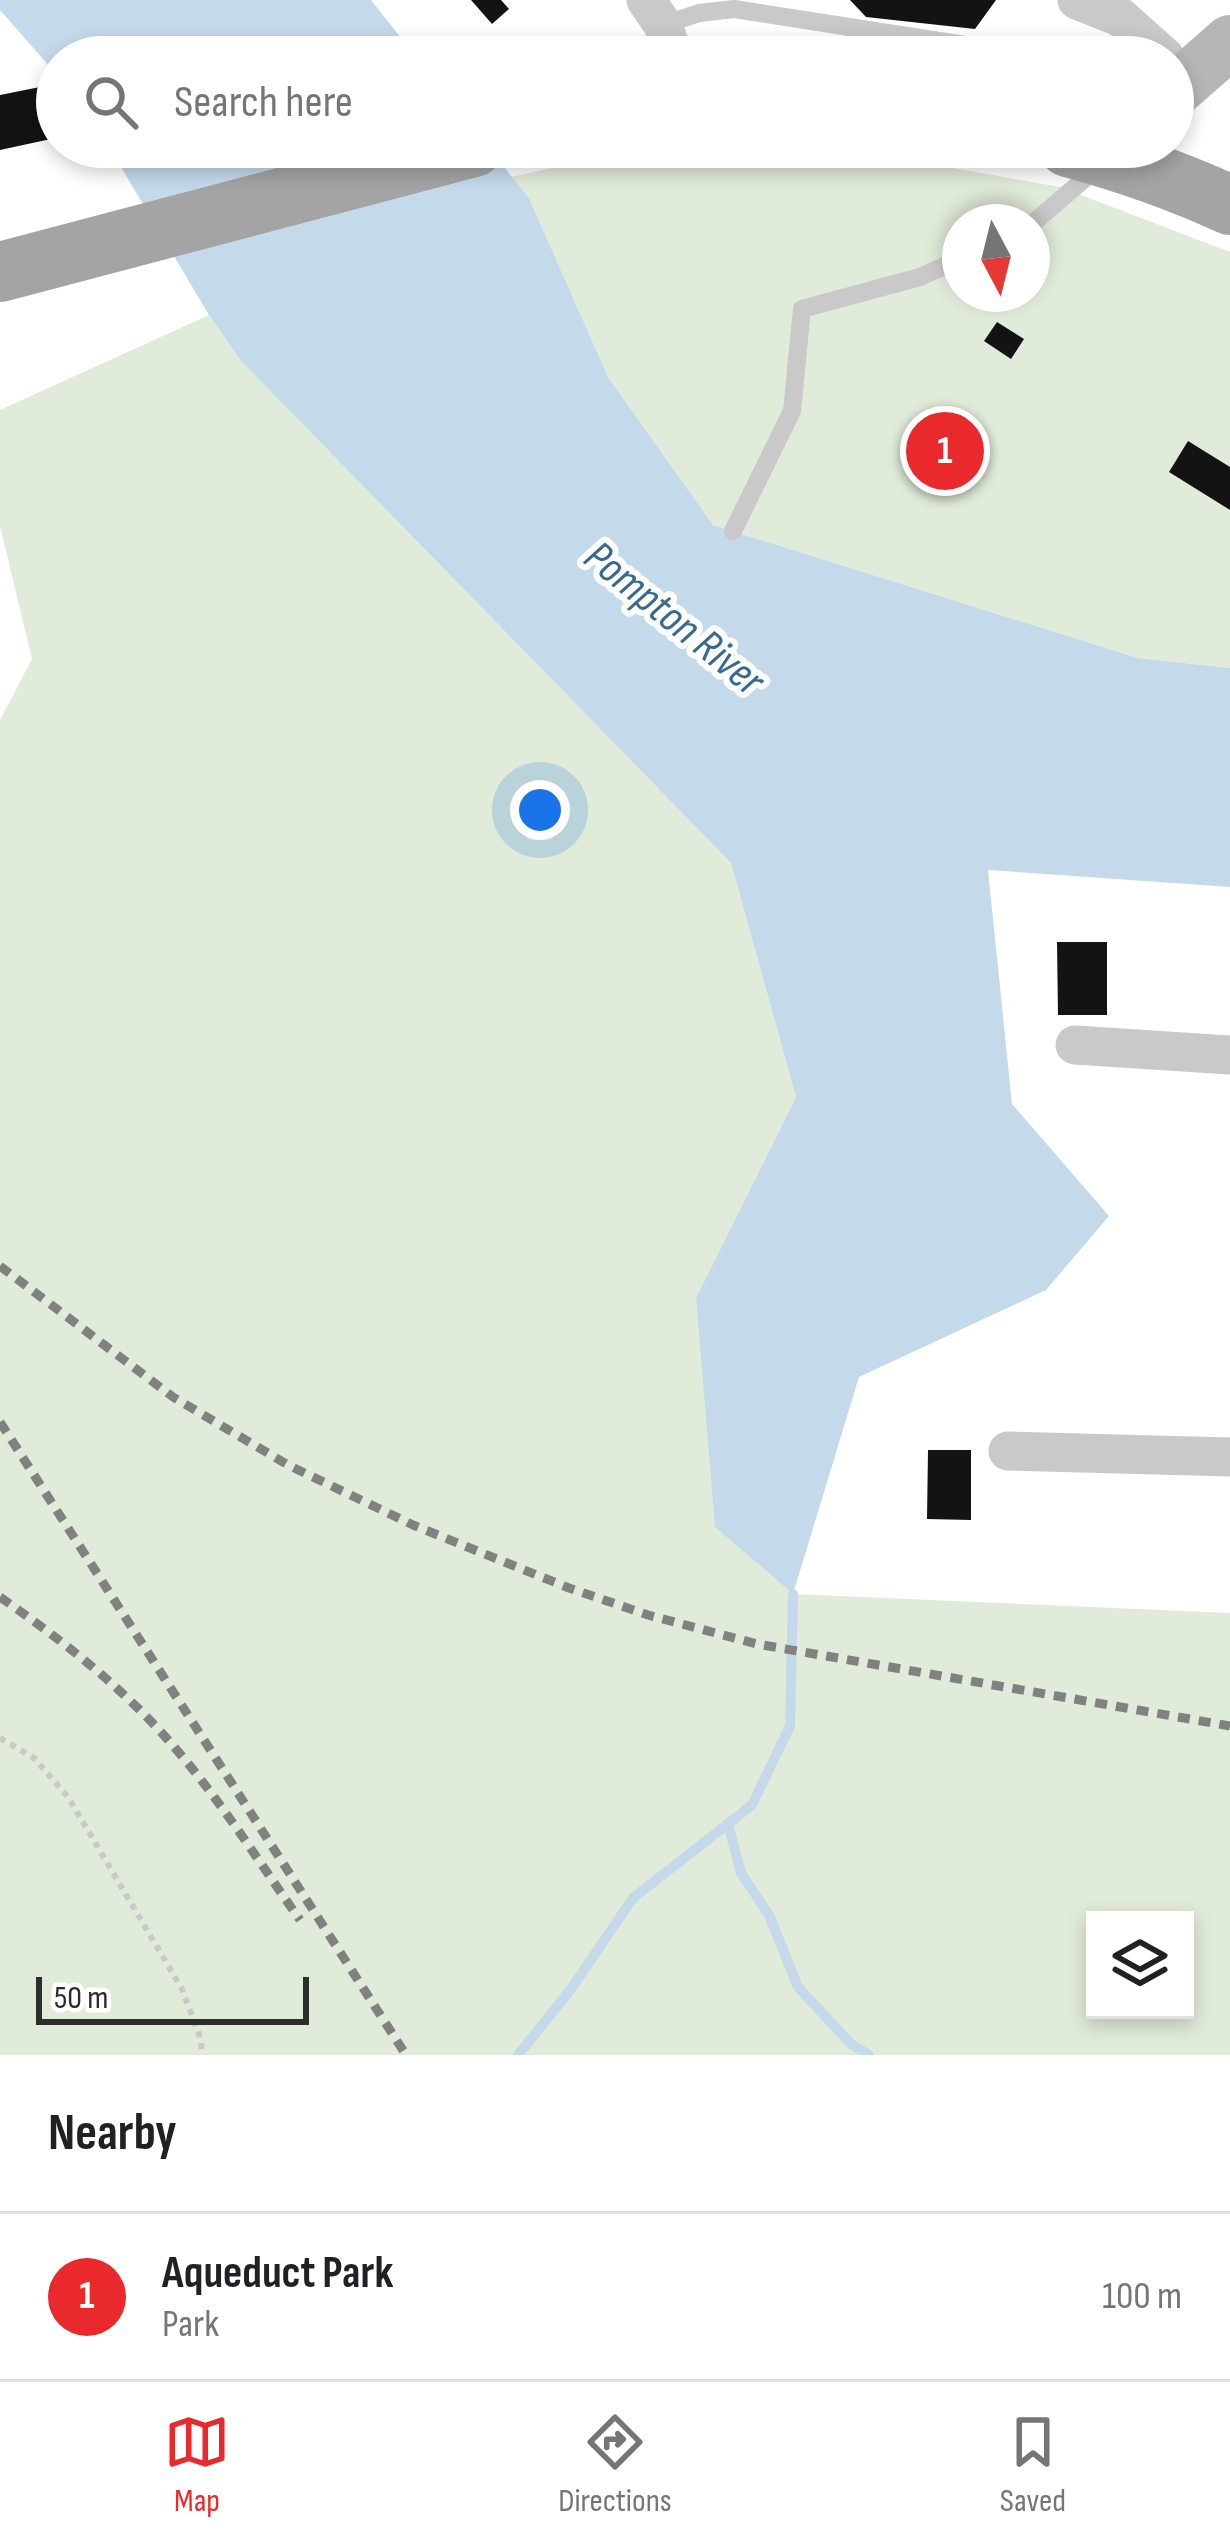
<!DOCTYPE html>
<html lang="en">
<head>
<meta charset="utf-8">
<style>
	:root { --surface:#fff; --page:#f6f6f6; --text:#202124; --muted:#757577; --line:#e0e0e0; --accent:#e9292b }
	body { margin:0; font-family:"Sofia Sans Condensed",sans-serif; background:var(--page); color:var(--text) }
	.controls { position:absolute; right:36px; bottom:36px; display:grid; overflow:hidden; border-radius:0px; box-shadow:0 6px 18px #0003 }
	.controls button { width:108px; height:108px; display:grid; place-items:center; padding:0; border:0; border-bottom:3px solid var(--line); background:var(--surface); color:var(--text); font:60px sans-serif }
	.compass { position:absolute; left:942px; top:204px; width:108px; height:108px; border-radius:50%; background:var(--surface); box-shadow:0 6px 18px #0003; rotate:173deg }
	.scale { position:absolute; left:36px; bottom:30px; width:273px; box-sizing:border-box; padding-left:12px; border:6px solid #2c2c2c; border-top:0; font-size:33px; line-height:42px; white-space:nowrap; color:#2c2c2c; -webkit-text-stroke:9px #fff; paint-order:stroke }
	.you { position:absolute; left:540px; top:810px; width:42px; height:42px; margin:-30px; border:9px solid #fff; border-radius:50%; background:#1a73e8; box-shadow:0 0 0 18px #1a73e833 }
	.badge { display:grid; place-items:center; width:78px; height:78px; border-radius:50%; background:var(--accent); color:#fff; font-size:39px; font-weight:700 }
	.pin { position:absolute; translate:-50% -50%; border:6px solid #fff; box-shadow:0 3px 12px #0006 }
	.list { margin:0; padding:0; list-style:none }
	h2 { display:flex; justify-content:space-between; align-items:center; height:156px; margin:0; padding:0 48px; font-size:51px }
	h2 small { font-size:39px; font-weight:400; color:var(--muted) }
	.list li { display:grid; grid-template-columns:78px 1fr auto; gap:36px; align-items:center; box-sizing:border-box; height:168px; padding:0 48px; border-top:3px solid var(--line) }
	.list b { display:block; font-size:45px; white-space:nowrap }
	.list p { margin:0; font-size:39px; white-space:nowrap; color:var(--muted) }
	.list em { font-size:39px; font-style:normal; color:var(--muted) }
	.icon { flex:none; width:66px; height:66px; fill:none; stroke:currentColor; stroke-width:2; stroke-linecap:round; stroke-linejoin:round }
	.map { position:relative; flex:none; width:1230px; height:2055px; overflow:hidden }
	.search { position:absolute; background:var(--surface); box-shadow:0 6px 18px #0003; left:36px; right:36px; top:36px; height:132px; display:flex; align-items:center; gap:30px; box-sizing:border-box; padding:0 42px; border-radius:66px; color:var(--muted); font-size:45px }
	.sheet { height:324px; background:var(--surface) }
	nav { display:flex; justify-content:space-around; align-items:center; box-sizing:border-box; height:168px; border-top:3px solid var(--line); background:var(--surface); font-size:33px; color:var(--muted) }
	nav a { display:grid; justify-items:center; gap:6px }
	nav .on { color:var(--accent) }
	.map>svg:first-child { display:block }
	.green { fill:#e1ebd9; fill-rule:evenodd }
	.water { fill:#c4daeb }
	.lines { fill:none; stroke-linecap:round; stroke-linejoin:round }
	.stream { stroke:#c4daeb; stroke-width:10 }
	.building { fill:#131313 }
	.path { stroke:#c9c9c9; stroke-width:6; stroke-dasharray:6 6; stroke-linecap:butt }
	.lane { stroke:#c9c9c9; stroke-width:18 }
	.street { stroke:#c9c9c9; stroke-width:39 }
	.secondary { stroke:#b6b6b6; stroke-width:54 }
	.primary { stroke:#a4a4a4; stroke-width:60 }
	.rail { stroke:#818181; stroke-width:9; stroke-dasharray:12 9; stroke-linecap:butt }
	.labels { text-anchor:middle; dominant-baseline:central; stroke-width:12; stroke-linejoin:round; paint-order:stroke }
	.water-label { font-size:45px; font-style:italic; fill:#39698f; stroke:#fff }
</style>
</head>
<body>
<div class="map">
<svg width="1230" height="2055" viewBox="0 0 1230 2055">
	<rect width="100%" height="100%" fill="#fff"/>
	<g class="green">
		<path d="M 716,147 L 868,153 L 1060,187 L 1230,252 L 1230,668 L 1138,658 L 713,525 L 608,377 L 529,198 L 511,177 L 588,160 ZM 960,222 L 1032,222 L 1032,294 L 960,294 Z"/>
		<path d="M 209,315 L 241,361 L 731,863 L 796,1097 L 696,1298 L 716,1527 L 793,1594 L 1230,1613 L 1230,2055 L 0,2055 L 0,720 L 32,659 L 0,526 L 0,410 ZM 1095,1920 L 1185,1920 L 1185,2010 L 1095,2010 Z"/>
	</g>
	<g class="water">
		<path d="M 0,0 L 371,0 L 416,57 L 57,57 L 57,75 L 0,10 Z"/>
		<path d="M 109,147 L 488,147 L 529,198 L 608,377 L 713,525 L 1138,658 L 1230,668 L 1230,887 L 988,870 L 1012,1104 L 1109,1216 L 1046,1290 L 859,1377 L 793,1594 L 715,1527 L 696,1298 L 796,1097 L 731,863 L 241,361 L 209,315 Z"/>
	</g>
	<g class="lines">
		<g class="stream">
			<path d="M 728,1824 L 741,1873 L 769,1915 L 798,1987 L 851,2044 L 869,2055"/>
			<path d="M 518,2055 L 571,1989 L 633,1898 L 752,1805 L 790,1726 L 793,1594"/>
		</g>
	</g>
	<g class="building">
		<path d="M 471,0 L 501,0 L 509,9 L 492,24 Z"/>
		<path d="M 850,0 L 996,0 L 975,29 L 866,17 Z"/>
		<path d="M 40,87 L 51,139 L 0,150 L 0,95 Z"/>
		<path d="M 997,322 L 1024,339 L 1011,359 L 984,341 Z"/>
		<path d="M 1188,441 L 1230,467 L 1230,510 L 1169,472 Z"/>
		<path d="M 1057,942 L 1107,942 L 1107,1015 L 1058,1015 Z"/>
		<path d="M 928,1450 L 971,1450 L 971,1520 L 927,1519 Z"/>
	</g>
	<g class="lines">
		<path class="path" d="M 0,1738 L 34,1758 L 68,1797 L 182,1989 L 201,2040 L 202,2055"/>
		<g class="lane">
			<path d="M 663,25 L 699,13 L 734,9 L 965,45 L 991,52 L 993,57"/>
			<path d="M 1032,224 L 1096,169"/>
			<path d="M 733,531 L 792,411 L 802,309 L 920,277 L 960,259"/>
		</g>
		<g class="street">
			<path d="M 646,0 L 663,25 L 674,57"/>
			<path d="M 1077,0 L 1120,17 L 1165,57"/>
			<path d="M 1075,1045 L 1230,1055"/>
			<path d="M 1008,1451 L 1230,1457"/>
		</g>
		<path class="secondary" d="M 1173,92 L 1230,42"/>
		<g class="primary">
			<path d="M 1068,147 C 1123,162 1178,181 1230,205"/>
			<path d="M 0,272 L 474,147"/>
		</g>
		<g class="rail">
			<path d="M 0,1266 L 173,1397 L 288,1465 L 413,1525 L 569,1588 L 648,1615 L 757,1644 L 1230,1726"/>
			<path d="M 0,1422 L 406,2055"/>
			<path d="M 0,1597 C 63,1641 125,1689 175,1748 C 221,1801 259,1862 300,1920"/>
		</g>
	</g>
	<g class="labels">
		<g class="water-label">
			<text transform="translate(674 619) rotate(39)">Pompton River</text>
		</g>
	</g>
</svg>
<div class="controls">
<button><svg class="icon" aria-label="layers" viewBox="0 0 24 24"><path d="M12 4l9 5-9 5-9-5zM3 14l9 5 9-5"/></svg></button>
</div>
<svg class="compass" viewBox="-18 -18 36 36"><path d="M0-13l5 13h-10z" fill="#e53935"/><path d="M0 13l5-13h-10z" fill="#757577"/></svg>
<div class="scale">50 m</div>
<div class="you"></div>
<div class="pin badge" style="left:945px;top:451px">1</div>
<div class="search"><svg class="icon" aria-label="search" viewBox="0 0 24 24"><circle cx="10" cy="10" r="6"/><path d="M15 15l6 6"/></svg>Search here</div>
</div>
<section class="sheet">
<h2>Nearby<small></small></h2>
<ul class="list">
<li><span class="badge">1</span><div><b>Aqueduct Park</b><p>Park</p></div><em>100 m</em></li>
</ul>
</section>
<nav>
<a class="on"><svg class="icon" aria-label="map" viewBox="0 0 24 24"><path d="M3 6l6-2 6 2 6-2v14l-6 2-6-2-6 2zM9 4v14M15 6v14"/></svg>Map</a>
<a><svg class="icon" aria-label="directions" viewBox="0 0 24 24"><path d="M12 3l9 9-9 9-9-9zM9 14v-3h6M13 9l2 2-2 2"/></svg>Directions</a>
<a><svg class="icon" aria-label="saved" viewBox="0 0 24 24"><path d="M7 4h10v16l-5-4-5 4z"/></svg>Saved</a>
</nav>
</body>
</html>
